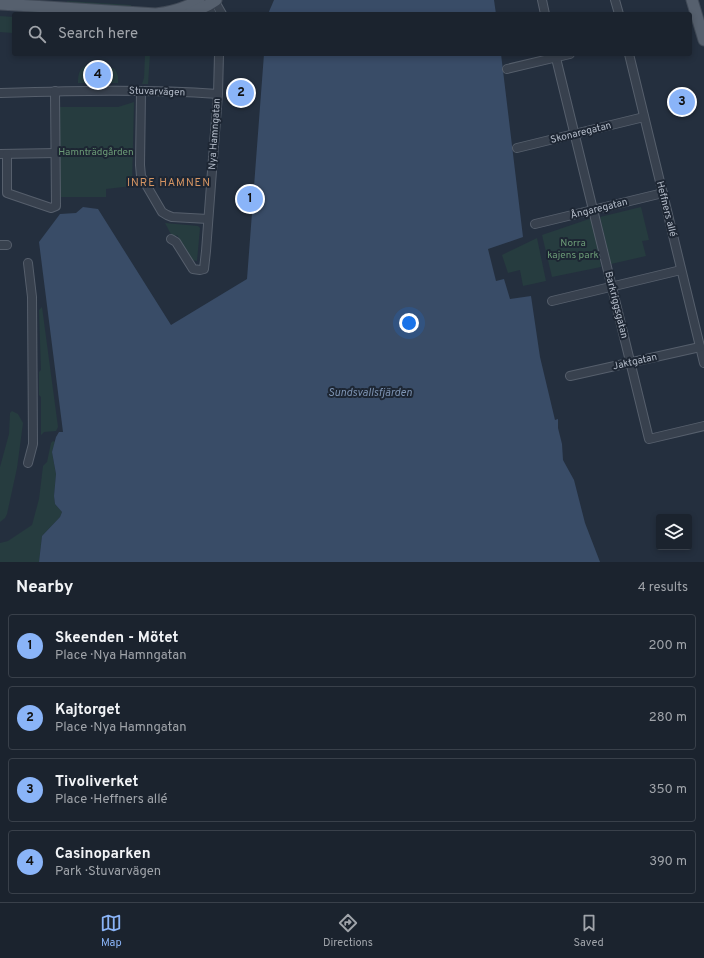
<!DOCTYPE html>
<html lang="en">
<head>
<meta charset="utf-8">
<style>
	:root { --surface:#1b232e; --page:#242b36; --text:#f1f3f6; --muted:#a0a4aa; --line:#39404a; --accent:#8ab4f8 }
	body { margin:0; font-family:Overpass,sans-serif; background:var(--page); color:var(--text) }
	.controls { position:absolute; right:12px; bottom:12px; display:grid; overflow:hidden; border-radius:4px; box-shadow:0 2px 6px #0003 }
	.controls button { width:36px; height:36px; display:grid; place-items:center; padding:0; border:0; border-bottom:1px solid var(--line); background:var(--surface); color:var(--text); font:20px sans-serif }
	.you { position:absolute; left:409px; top:323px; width:14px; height:14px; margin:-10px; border:3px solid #fff; border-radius:50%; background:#1a73e8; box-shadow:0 0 0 6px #1a73e833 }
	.badge { display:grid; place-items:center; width:26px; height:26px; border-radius:50%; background:var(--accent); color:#111; font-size:13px; font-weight:700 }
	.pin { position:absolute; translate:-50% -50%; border:2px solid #fff; box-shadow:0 1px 4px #0006 }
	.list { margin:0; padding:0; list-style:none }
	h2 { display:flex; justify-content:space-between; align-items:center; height:52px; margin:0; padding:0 16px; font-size:17px }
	h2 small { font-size:13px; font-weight:400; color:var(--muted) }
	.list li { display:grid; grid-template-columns:26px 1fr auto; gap:12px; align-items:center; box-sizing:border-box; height:64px; margin:0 8px 8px; padding:0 8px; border:1px solid var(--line); border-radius:4px }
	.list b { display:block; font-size:15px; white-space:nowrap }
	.list p { margin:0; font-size:13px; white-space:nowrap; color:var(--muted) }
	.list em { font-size:13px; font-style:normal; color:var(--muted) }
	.icon { flex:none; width:22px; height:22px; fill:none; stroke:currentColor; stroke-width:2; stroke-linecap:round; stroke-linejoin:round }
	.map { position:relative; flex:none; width:704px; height:562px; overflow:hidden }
	.search { position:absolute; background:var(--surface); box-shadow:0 2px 6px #0003; left:12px; right:12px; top:12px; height:44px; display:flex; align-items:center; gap:10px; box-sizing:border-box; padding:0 14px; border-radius:4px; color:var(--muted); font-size:15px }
	.sheet { height:340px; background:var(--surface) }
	nav { display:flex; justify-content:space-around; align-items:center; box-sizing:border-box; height:56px; border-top:1px solid var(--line); background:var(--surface); font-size:11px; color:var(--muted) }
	nav a { display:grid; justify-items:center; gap:2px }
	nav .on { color:var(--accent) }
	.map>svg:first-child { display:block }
	.green { fill:#263c3f }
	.water { fill:#394c67 }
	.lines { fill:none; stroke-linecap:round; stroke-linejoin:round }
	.minor-casing { stroke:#565f6c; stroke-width:10 }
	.major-casing { stroke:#414a57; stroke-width:13 }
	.minor { stroke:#38414e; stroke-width:8 }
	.major { stroke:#56606e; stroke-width:11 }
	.labels { text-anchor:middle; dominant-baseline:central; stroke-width:4; stroke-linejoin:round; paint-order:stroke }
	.street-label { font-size:10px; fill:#b4bcc9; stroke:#1d2633 }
	.park-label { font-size:10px; fill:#6b9a76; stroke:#1d2633 }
	.neighbourhood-label { font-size:11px; letter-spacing:1px; fill:#d59563; stroke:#1d2633 }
	.water-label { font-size:11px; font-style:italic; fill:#7c92b1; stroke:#1d2633 }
</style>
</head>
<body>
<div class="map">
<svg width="704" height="562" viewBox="0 0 704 562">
	<rect width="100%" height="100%" fill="#242f3e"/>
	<g class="green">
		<path d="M 67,1 L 131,5 L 131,10 L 68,4 Z"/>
		<path d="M 0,16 L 14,17 L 14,37 L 12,37 L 12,33 L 0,32 Z"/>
		<path d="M 145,54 L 150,54 L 148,84 L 142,84 L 144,78 Z"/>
		<path d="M 88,65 L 98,70 L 101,70 L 108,67 L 115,69 L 118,76 L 118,83 L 78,83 C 78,75 79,67 88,65 Z"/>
		<path d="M 134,102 L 132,186 L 106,189 L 106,197 L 59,197 L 60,107 L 118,107 Z"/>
		<path d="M 641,207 L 649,240 L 642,241 L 646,256 L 611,264 L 600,217 Z"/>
		<path d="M 592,218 L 601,267 L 552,277 L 542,235 Z"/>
		<path d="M 165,223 L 198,226 L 200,228 L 197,261 L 192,260 L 177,235 L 173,238 Z"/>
		<path d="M 537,238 L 546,281 L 523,286 L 520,270 L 508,273 L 502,255 Z"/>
		<path d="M 42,307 L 58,427 L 56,431 L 44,432 L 41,435 L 41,397 L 39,395 L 39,372 L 41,370 L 39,310 Z"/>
		<path d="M 12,411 L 18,414 L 23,423 L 17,468 L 7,514 L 5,518 L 0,522 L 0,467 L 9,434 L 10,413 Z"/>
		<path d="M 53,441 L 55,442 L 52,452 L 56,474 L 54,496 L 55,504 L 62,512 L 60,517 L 42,536 L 39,562 L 0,562 L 0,543 L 8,541 L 32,525 L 39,499 L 43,466 L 47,462 L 51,443 Z"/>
	</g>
	<g class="water">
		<path d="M 274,0 L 494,0 L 496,14 L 268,14 Z"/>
		<path d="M 264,54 L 501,54 L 523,237 L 488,249 L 496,281 L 504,279 L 510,299 L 531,296 L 540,357 L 555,420 L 558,419 L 558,428 L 562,444 L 563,460 L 574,480 L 585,523 L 600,562 L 39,562 L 42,536 L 60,517 L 62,512 L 55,504 L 54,496 L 56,474 L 52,452 L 56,437 L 59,432 L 63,432 L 39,242 L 60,214 L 76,213 L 83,207 L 98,209 L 171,325 L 247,279 Z"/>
	</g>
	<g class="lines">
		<g class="minor-casing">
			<g id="minor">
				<path d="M 205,0 L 212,14"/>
				<path d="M 214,0 L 222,14"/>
				<path d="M 542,0 L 545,14"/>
				<path d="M 615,0 L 619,14"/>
				<path d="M 555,54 L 649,439 L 704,426"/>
				<path d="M 629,54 L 704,363"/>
				<path d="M 507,69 L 570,54"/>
				<path d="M 141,91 L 140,165 L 141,176 L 162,212 L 167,215 L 172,217 L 208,219"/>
				<path d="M 0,93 C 73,91 145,89 218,94"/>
				<path d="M 517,148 L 644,117"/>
				<path d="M 0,154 L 56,153"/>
				<path d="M 7,154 L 7,193 L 51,208 L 56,206 L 55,91"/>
				<path d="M 535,224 L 663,193"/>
				<path d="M 171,239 L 176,242 L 193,269 L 200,270 L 204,269 L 206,251 L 212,171 L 218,94 L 219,54"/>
				<path d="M 0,245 L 7,245"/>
				<path d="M 28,263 L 32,297 L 33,444 L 28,463"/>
				<path d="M 552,301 L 681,270"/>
				<path d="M 570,376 L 700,347"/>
			</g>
		</g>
		<g class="major-casing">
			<g id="major">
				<path d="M 692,0 L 704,40"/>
				<path d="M 0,4 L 156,14 C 172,12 186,8 199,0"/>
				<path d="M 189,14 L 208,5 L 216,0"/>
			</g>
		</g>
		<use href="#minor" class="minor"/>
		<use href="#major" class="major"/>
	</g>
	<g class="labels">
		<g class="street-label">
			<text transform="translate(157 92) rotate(2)">Stuvarvägen</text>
			<text transform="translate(581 133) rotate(-14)">Skonaregatan</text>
			<text transform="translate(215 134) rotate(-86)">Nya Hamngatan</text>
			<text transform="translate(599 209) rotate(-14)">Ångaregatan</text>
			<text transform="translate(666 209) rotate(76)">Heffners allé</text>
			<text transform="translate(616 305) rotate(76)">Barkriggsgatan</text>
			<text transform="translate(635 362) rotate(-13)">Jaktgatan</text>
		</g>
		<g class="park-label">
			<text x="96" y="152">Hamnträdgården</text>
			<text x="573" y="243">Norra<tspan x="573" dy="12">kajens park</tspan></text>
		</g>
		<g class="neighbourhood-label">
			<text x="169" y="183">INRE HAMNEN</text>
		</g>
		<g class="water-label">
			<text x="370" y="393">Sundsvallsfjärden</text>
		</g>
	</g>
</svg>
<div class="controls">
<button><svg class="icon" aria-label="layers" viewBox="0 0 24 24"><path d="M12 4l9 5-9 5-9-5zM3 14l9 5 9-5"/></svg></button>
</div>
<div class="you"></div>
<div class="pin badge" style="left:250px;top:199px">1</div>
<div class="pin badge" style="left:241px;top:93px">2</div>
<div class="pin badge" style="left:682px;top:102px">3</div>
<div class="pin badge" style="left:98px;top:75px">4</div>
<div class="search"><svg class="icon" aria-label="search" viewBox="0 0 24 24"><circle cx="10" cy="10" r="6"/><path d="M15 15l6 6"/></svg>Search here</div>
</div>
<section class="sheet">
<h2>Nearby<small>4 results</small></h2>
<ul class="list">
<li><span class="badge">1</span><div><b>Skeenden - Mötet</b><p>Place · Nya Hamngatan</p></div><em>200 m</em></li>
<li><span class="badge">2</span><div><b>Kajtorget</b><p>Place · Nya Hamngatan</p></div><em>280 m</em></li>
<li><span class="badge">3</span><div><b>Tivoliverket</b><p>Place · Heffners allé</p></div><em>350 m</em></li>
<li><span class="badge">4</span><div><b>Casinoparken</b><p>Park · Stuvarvägen</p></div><em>390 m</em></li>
</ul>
</section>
<nav>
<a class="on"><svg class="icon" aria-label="map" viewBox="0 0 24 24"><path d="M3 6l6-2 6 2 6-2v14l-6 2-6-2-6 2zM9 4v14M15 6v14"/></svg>Map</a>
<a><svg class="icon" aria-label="directions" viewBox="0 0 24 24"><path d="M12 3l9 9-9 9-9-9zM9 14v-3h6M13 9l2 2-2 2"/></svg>Directions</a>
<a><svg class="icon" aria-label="saved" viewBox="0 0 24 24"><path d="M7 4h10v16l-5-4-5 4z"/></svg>Saved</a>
</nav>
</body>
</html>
